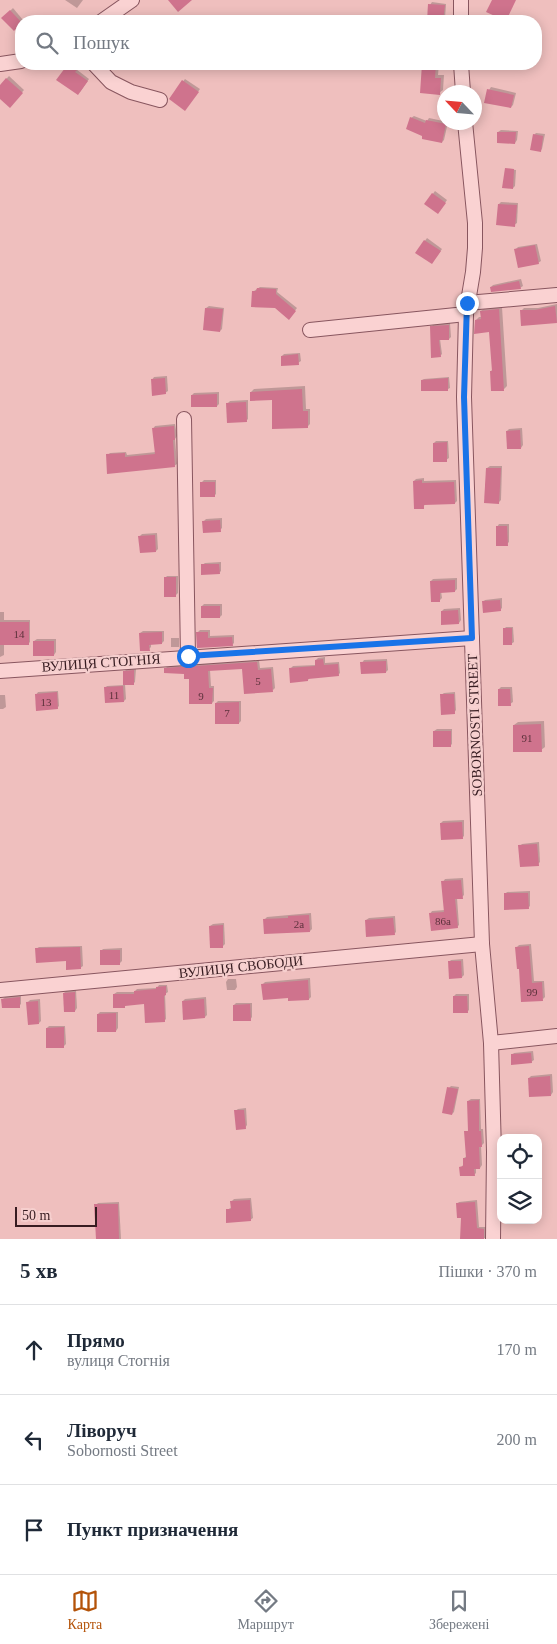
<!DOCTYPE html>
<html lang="uk">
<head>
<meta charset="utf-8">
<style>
	:root { --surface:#fff; --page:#f6f6f7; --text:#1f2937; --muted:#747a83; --line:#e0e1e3; --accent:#b45309 }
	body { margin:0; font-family:Georgia,serif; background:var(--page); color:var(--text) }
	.controls { position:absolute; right:15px; bottom:15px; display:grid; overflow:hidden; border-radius:10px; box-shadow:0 2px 12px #0003 }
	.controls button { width:45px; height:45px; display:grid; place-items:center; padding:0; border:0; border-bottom:1px solid var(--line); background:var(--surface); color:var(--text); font:25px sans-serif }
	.compass { position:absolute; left:437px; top:85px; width:45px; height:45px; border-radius:50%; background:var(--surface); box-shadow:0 2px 12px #0003; rotate:296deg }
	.scale { position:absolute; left:15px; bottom:12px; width:82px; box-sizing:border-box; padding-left:5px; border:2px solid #371c21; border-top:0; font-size:14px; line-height:18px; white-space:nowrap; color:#371c21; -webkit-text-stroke:4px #f6cfce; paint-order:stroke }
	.stop { position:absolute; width:15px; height:15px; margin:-11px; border:4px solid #1a73e8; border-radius:50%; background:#fff }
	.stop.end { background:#1a73e8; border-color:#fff; box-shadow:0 1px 5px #0008 }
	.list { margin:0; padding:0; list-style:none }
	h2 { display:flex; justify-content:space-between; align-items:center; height:65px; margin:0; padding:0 20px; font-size:21px }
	h2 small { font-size:16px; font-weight:400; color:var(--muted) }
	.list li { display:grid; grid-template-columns:32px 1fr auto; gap:15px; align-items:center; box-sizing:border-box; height:90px; padding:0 20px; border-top:1px solid var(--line) }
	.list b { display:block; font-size:19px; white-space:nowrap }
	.list p { margin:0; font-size:16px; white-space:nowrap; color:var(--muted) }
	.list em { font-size:16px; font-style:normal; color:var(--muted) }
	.icon { flex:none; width:28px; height:28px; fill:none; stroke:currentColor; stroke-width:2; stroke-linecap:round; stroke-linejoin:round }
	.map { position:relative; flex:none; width:557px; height:1239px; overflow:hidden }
	.search { position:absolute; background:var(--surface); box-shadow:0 2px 12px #0003; left:15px; right:15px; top:15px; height:55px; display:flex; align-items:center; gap:12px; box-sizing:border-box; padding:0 18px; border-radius:20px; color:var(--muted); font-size:19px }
	.sheet { height:335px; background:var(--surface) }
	nav { display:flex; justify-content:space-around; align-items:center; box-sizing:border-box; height:70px; border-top:1px solid var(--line); background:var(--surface); font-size:14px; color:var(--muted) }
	nav a { display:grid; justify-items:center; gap:2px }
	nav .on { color:var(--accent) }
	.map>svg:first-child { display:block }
	.shadow { fill:#0003 }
	.building { fill:#cf738d }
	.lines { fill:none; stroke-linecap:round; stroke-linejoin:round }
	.minor-casing { stroke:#88565f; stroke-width:16 }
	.minor { stroke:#fad2d2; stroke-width:14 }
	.route { stroke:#1a73e8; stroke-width:6 }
	.labels { text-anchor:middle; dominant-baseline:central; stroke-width:4.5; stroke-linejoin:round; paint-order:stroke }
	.number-label { font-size:11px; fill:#5d323c }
	.street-label { font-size:14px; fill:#371c21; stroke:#f6cfce }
</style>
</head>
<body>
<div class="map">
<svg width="557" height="1239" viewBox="0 0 557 1239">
	<rect width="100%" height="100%" fill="#efbfbe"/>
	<g class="shadow">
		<path d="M 65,0 L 83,0 L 77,8 Z"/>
		<path d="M 432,2 L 446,4 L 445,19 L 443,21 L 430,5 Z"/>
		<path d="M 13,8 L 23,20 L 14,29 L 3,18 Z"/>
		<path d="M 70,64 L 81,64 L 76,69 L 89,79 L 80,92 L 58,80 Z"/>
		<path d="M 423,64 L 439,64 L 438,75 L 444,75 L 443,90 L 439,93 L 422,92 Z"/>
		<path d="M 9,76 L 24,90 L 10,106 L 0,98 L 0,86 Z"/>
		<path d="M 185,79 L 200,89 L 187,107 L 170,98 Z"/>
		<path d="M 491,87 L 516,93 L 513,105 L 511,107 L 489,90 Z"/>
		<path d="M 414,116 L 427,121 L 429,118 L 448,122 L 444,140 L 442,142 L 411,118 Z"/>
		<path d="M 501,130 L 518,131 L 517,140 L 515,143 L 498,132 Z"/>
		<path d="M 536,133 L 545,134 L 542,149 L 540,151 L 534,135 Z"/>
		<path d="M 506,169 L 516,170 L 515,186 L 513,188 Z"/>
		<path d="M 435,191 L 447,200 L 440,210 L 426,203 Z"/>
		<path d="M 501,202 L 518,203 L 517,223 L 514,225 L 499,204 Z"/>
		<path d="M 427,238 L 442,249 L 432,263 L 417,252 Z"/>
		<path d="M 537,244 L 541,261 L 538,263 L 515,250 L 518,247 Z"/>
		<path d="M 521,279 L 523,286 L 520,288 L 491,287 L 493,285 Z"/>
		<path d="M 260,287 L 278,288 L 277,292 L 297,308 L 289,318 L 254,291 Z"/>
		<path d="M 557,304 L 557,322 L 522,325 L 522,310 L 524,308 L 538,308 Z"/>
		<path d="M 209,306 L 224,308 L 222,329 L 220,331 L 206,308 Z"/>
		<path d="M 502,307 L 507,386 L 504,389 L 492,390 L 491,371 L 493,369 L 490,331 L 476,320 L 479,317 L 482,317 L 481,311 L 484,308 Z"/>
		<path d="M 450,323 L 451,337 L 449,339 L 440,339 L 442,354 L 440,356 L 431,327 L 433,325 Z"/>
		<path d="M 300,353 L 301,361 L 298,363 L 282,356 L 284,354 Z"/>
		<path d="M 167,376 L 168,391 L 165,393 L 152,380 L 154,377 Z"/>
		<path d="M 449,377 L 450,388 L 448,389 L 422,380 L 424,379 Z"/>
		<path d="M 305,386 L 306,409 L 310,409 L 310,424 L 307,427 L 273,399 L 251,392 L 254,389 Z"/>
		<path d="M 219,392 L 219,404 L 217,406 L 192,395 L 194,393 Z"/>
		<path d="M 248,400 L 248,419 L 246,421 L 228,403 L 230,401 Z"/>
		<path d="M 175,424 L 177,436 L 175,439 L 177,464 L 174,466 L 108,455 L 110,453 L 126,452 L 127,455 L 156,452 L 153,429 L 155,426 Z"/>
		<path d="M 522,428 L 523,445 L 521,448 L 507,431 L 509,429 Z"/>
		<path d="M 436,441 L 448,441 L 449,458 L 446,460 L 434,443 Z"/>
		<path d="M 490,466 L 502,466 L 501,500 L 499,502 L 487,468 Z"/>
		<path d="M 424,478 L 424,481 L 456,480 L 457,501 L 455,503 L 425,504 L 423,508 L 414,481 L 416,479 Z"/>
		<path d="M 204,480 L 216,480 L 216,494 L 214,496 L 202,482 Z"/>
		<path d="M 222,518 L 222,528 L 220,530 L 204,521 L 206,519 Z"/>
		<path d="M 499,524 L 509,524 L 509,542 L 507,544 L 497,527 Z"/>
		<path d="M 157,533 L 158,549 L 156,551 L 140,536 L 142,534 Z"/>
		<path d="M 221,562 L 221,571 L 219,573 L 202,565 L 205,563 Z"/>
		<path d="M 167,576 L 178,576 L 178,593 L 175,596 L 165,578 Z"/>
		<path d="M 457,578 L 457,589 L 455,591 L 441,591 L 442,598 L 439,601 L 431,581 L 433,579 Z"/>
		<path d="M 502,598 L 502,608 L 500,610 L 483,602 L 485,600 Z"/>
		<path d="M 204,604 L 222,604 L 222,615 L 220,617 L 202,606 Z"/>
		<path d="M 460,608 L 461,620 L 459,623 L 442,611 L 444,609 Z"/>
		<path d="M 0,612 L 4,612 L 4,620 L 30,620 L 30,642 L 28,644 L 4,644 L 4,655 L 0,657 Z"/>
		<path d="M 506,627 L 513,627 L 514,642 L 511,644 L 504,629 Z"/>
		<path d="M 200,630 L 210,630 L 210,636 L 234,635 L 234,643 L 232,645 L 198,647 L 198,632 Z"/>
		<path d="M 143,631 L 164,631 L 164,641 L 162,643 L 151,643 L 151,647 L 149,649 L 140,633 Z"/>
		<rect x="171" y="638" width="8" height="9"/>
		<path d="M 37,639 L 56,639 L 56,652 L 54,655 L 34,641 Z"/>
		<path d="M 325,657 L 325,663 L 339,662 L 340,673 L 338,675 L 310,677 L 308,680 L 290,669 L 293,666 L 316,665 L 316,660 L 318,658 Z"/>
		<path d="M 387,659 L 388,670 L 386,672 L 362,663 L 364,660 Z"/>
		<path d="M 259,660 L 260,668 L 273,667 L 275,688 L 273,690 L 243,668 L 210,670 L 211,686 L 214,686 L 214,701 L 212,703 L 185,673 L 165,669 L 168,666 Z"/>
		<path d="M 127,669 L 136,669 L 135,682 L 133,684 L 125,684 L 126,699 L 124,701 L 105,688 L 107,686 L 124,685 L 124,672 Z"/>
		<path d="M 501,687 L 512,687 L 513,702 L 510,704 L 499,689 Z"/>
		<path d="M 58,691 L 59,706 L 57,708 L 36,695 L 38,692 Z"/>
		<path d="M 455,692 L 456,710 L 454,713 L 441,695 L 444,693 Z"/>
		<path d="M 0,695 L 5,695 L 6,707 L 3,709 L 0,709 Z"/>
		<path d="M 218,701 L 241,701 L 241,721 L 239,723 L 216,703 Z"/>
		<path d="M 544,721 L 545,747 L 541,750 L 514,725 L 518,722 Z"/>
		<path d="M 437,729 L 452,729 L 452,744 L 450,746 L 434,731 Z"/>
		<path d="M 464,820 L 464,836 L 462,838 L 441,823 L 443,821 Z"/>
		<path d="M 539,842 L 540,862 L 538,864 L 520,846 L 522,844 Z"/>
		<path d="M 463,878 L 464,895 L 462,897 L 457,898 L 459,925 L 457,927 L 430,914 L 432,911 L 445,910 L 443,882 L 445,879 Z"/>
		<path d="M 530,891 L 530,906 L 528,908 L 505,894 L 507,892 Z"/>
		<path d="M 311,913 L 312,929 L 310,931 L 265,919 L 267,917 Z"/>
		<path d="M 395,916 L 396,932 L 394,934 L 366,920 L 369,918 Z"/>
		<path d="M 224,923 L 225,944 L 223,946 L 210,926 L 213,924 Z"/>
		<path d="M 531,944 L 534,981 L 544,981 L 545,997 L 543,999 L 521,968 L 516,948 L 519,945 Z"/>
		<path d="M 82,946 L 83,966 L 80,968 L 67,960 L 36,949 L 39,947 Z"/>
		<path d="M 122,948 L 122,961 L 120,963 L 101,951 L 103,949 Z"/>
		<path d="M 463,959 L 464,975 L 462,977 L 449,962 L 451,960 Z"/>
		<path d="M 310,978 L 311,997 L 309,999 L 289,997 L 263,984 L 265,982 Z"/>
		<path d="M 228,979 L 236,979 L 237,987 L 235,990 L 227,990 L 226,982 Z"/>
		<path d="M 159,985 L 167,985 L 168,992 L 165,994 L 166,1019 L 164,1021 L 145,1003 L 127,1004 L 124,1007 L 114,994 L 117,992 L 134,992 L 137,989 L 157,988 Z"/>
		<path d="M 76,990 L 77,1008 L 75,1011 L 64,993 L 66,991 Z"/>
		<path d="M 456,994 L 469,994 L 469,1010 L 467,1012 L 454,996 Z"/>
		<path d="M 21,995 L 21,1004 L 19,1006 L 3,999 L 5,997 Z"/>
		<path d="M 206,997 L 207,1015 L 205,1017 L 183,1001 L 185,999 Z"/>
		<path d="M 40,999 L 41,1021 L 39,1023 L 28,1002 L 30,1000 Z"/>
		<path d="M 236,1003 L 252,1003 L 252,1017 L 250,1020 L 234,1005 Z"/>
		<path d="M 100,1012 L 118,1012 L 118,1028 L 116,1031 L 98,1014 Z"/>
		<path d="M 49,1026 L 65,1026 L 66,1044 L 64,1046 L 47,1028 Z"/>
		<path d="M 533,1051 L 534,1060 L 531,1062 L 512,1055 L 514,1053 Z"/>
		<path d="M 552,1074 L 553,1092 L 551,1095 L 529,1078 L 531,1076 Z"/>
		<path d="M 451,1086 L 459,1087 L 454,1112 L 452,1114 L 449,1088 Z"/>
		<path d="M 471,1099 L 480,1099 L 481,1129 L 483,1129 L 484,1143 L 481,1146 L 482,1165 L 480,1168 L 476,1168 L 476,1173 L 474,1175 L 461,1168 L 463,1165 L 464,1158 L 467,1156 L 466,1132 L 469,1130 L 468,1101 Z"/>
		<path d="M 246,1108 L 247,1125 L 245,1128 L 235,1111 L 238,1109 Z"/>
		<path d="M 251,1198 L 253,1218 L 250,1220 L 227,1210 L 232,1207 L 232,1201 L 234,1199 Z"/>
		<path d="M 477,1200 L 479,1227 L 486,1227 L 486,1238 L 462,1239 L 462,1217 L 457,1204 L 459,1202 Z"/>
		<path d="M 119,1202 L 121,1239 L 97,1239 L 96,1205 L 98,1203 Z"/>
	</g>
	<g class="building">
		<path d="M 168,0 L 192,0 L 178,12 Z"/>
		<path d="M 492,0 L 516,0 L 506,21 L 486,12 Z"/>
		<path d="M 428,4 L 445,5 L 443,21 L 427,21 Z"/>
		<path d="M 10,10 L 21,22 L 21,23 L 14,31 L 1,18 Z"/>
		<path d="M 68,64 L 83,64 L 75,72 L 88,81 L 78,95 L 56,80 Z"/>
		<path d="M 422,64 L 436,64 L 435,78 L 441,78 L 440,95 L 420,93 Z"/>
		<path d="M 6,78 L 23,93 L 10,108 L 0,99 L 0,85 Z"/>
		<path d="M 182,80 L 199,92 L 185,111 L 169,99 Z"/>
		<path d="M 487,89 L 514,95 L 511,108 L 484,103 Z"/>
		<path d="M 410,117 L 425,123 L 426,120 L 446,124 L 442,143 L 422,139 L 422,136 L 406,129 Z"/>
		<path d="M 497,132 L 516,132 L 515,144 L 497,143 Z"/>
		<path d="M 533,134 L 543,136 L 541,152 L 530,150 Z"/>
		<path d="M 505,168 L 514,169 L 513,189 L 502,188 Z"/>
		<path d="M 432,193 L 446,203 L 438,214 L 424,204 Z"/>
		<path d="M 498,204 L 517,205 L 515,227 L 496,225 Z"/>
		<path d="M 424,240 L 441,251 L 432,264 L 415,253 Z"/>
		<path d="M 535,245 L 539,264 L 518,268 L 514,249 Z"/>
		<path d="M 519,281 L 521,289 L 491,292 L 490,287 Z"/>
		<path d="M 257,288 L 276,289 L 276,294 L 296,311 L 289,320 L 275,308 L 251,307 L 252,291 L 256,291 Z"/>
		<path d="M 555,306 L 557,323 L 521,326 L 520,310 L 535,310 Z"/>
		<path d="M 205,308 L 223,309 L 220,332 L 203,330 Z"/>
		<path d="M 499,309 L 504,391 L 491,391 L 490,371 L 492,371 L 489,332 L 474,334 L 475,320 L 481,319 L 480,311 Z"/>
		<path d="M 449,325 L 449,340 L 439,340 L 441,357 L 431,358 L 430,326 Z"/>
		<path d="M 298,354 L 299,365 L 281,366 L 281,356 Z"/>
		<path d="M 165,378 L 166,394 L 152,396 L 151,379 Z"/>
		<path d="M 448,378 L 448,391 L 421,391 L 421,380 Z"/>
		<path d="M 302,389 L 303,411 L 308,411 L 308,428 L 272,429 L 272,400 L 250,401 L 250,392 Z"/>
		<path d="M 217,394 L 217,407 L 191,407 L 191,395 Z"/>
		<path d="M 246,402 L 247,422 L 227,423 L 226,403 Z"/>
		<path d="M 174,426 L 175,440 L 173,440 L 175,467 L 107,474 L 106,454 L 125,453 L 125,457 L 155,454 L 152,428 Z"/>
		<path d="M 520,430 L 521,449 L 507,449 L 506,431 Z"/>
		<path d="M 447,442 L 447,462 L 433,462 L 433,443 Z"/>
		<path d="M 486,468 L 501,468 L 499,504 L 484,503 Z"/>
		<path d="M 422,480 L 422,483 L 454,482 L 455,504 L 424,505 L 424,509 L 414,509 L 413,481 Z"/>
		<rect x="200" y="482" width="15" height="15"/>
		<path d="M 220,520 L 221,532 L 203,533 L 202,521 Z"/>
		<path d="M 496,526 L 507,526 L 508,546 L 496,546 Z"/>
		<path d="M 155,535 L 156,552 L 140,553 L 138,536 Z"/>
		<path d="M 201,564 L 219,564 L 220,574 L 201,575 Z"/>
		<rect x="164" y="577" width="12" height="20"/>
		<path d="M 455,580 L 455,592 L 440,593 L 440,602 L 431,602 L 430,581 Z"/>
		<path d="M 500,600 L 501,611 L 483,613 L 482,601 Z"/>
		<rect x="201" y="606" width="19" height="12"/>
		<path d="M 458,610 L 459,624 L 441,625 L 441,611 Z"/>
		<rect x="0" y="622" width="29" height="23"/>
		<rect x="503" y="628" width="9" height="17"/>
		<path d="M 162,632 L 162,644 L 149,645 L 150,651 L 140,651 L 139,633 Z"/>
		<path d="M 196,632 L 208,632 L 208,638 L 232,637 L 233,646 L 197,648 Z"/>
		<rect x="33" y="641" width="21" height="15"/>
		<path d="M 323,659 L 324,665 L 338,664 L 339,676 L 308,679 L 308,681 L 290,683 L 289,668 L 315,666 L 315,660 Z"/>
		<path d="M 386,661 L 386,673 L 361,674 L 360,662 Z"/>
		<path d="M 257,662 L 258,670 L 271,669 L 273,692 L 244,694 L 242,669 L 208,671 L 209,688 L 213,688 L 212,704 L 189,704 L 189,679 L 184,679 L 184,674 L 164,673 L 164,668 Z"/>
		<path d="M 134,670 L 134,685 L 123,685 L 123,671 Z"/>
		<path d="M 123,686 L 124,702 L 105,703 L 104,687 Z"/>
		<path d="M 498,689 L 510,689 L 511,706 L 498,706 Z"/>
		<path d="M 57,692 L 58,709 L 36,711 L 35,694 Z"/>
		<path d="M 440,694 L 454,694 L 455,714 L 441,715 Z"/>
		<path d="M 239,702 L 239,724 L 215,724 L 215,703 Z"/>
		<path d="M 541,724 L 542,752 L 513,752 L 513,725 Z"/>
		<rect x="433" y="731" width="18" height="16"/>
		<path d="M 462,822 L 463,839 L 441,840 L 440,823 Z"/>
		<path d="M 537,844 L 539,866 L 520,867 L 518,845 Z"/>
		<path d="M 461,880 L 463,899 L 455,899 L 458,928 L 431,931 L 429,913 L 444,912 L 441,881 Z"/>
		<path d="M 504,893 L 528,893 L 529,909 L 504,910 Z"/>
		<path d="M 309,915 L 310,932 L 264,934 L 263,919 L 288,918 L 288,916 Z"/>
		<path d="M 393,918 L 395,935 L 366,937 L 365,920 Z"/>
		<path d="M 223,925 L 223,948 L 210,948 L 209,926 Z"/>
		<path d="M 529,946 L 532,983 L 542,982 L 543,1001 L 521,1002 L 519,969 L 517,969 L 515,947 Z"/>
		<path d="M 80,947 L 81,969 L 66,970 L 66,961 L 36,963 L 35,948 Z"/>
		<rect x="100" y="950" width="20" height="15"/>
		<path d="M 448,961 L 461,961 L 462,978 L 449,979 Z"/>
		<path d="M 308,980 L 309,1000 L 288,1001 L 288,998 L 263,1000 L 261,984 Z"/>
		<path d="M 166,986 L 166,995 L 164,996 L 165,1022 L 145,1023 L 144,1004 L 125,1006 L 125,1008 L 113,1008 L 113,994 L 134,994 L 134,991 L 156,989 L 156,987 Z"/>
		<path d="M 75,992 L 75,1012 L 64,1012 L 63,993 Z"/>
		<path d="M 453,996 L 467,996 L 468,1013 L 453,1013 Z"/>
		<path d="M 20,997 L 20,1008 L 2,1008 L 1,999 Z"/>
		<path d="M 204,999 L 205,1018 L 183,1020 L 182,1001 Z"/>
		<path d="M 38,1001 L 39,1024 L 28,1025 L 26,1002 Z"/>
		<path d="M 250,1004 L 251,1021 L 233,1021 L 233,1005 Z"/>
		<path d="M 116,1013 L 116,1032 L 97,1032 L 97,1014 Z"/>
		<path d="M 64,1027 L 64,1048 L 46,1048 L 46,1028 Z"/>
		<path d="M 531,1053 L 532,1063 L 511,1065 L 511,1054 Z"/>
		<path d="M 550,1076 L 551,1096 L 529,1097 L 528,1078 Z"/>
		<path d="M 447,1087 L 458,1089 L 452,1115 L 442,1113 Z"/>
		<path d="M 479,1100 L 479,1131 L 481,1131 L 482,1147 L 479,1147 L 480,1169 L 474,1169 L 475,1176 L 460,1176 L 459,1167 L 463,1166 L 463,1158 L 466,1158 L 464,1131 L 468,1131 L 467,1101 Z"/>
		<path d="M 234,1110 L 244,1110 L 246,1129 L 236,1130 Z"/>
		<path d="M 250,1200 L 251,1221 L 226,1223 L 226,1209 L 231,1209 L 230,1201 Z"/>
		<path d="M 475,1202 L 477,1228 L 484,1229 L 484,1239 L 460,1239 L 461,1218 L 457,1218 L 456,1203 Z"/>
		<path d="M 94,1204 L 118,1204 L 119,1239 L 96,1239 Z"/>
	</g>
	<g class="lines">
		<g class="minor-casing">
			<g id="minor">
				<path d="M 102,21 L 132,0"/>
				<path d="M 461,21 L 461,0"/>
				<path d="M 0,64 L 21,61"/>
				<path d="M 94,64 L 111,82 L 131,92 L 160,100"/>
				<path d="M 461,64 L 463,92"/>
				<path d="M 465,122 L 475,223 L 475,248 L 473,272 L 466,314 L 464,397 L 482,944 L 491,1043 L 494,1152 L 493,1239"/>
				<path d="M 467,303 L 557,295"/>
				<path d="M 310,330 L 466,314"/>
				<path d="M 184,419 L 188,656"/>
				<path d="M 0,671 L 472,638"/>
				<path d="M 0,990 L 482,944"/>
				<path d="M 491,1043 L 557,1036"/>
			</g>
		</g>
		<use href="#minor" class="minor"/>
	</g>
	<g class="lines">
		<path class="route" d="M 188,656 L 472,638 L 464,397 L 467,303"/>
	</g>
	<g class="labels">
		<g class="number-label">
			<text x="19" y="634">14</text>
			<text x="258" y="681">5</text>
			<text x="114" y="695">11</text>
			<text x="201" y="696">9</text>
			<text x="46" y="702">13</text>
			<text x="227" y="713">7</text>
			<text x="527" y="738">91</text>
			<text x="443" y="921">86а</text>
			<text x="299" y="924">2а</text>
			<text x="532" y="992">99</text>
		</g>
		<g class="street-label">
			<text transform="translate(101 663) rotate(-4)">ВУЛИЦЯ СТОГНІЯ</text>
			<text transform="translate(475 725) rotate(-92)">SOBORNOSTI STREET</text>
			<text transform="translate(241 967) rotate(-6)">ВУЛИЦЯ СВОБОДИ</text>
		</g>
	</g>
</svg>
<div class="controls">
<button><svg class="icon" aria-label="locate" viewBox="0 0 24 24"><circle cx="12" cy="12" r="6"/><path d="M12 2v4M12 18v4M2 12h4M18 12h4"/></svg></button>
<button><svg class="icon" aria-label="layers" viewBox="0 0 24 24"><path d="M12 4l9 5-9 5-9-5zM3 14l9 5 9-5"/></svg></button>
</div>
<svg class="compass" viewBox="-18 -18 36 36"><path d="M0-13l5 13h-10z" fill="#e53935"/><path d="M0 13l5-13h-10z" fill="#747a83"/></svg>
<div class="scale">50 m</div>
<div class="stop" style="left:188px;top:656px"></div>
<div class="stop end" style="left:467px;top:303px"></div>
<div class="search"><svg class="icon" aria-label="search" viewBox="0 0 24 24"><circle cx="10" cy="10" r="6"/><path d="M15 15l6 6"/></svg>Пошук</div>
</div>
<section class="sheet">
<h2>5 хв<small>Пішки · 370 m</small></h2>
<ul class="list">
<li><svg class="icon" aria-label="ahead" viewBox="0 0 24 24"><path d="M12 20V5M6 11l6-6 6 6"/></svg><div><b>Прямо</b><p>вулиця Стогнія</p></div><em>170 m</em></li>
<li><svg class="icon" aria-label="left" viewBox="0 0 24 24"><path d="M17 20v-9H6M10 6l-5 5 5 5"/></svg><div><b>Ліворуч</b><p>Sobornosti Street</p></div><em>200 m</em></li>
<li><svg class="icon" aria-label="arrive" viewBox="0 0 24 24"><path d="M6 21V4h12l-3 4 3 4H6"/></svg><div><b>Пункт призначення</b></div></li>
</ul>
</section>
<nav>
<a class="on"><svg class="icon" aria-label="map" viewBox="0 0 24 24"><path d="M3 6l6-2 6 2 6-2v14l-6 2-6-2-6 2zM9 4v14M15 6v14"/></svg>Карта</a>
<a><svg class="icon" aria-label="directions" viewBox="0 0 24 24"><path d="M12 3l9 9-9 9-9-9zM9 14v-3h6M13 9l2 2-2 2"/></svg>Маршрут</a>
<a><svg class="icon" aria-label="saved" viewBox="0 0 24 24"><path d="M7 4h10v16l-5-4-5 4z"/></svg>Збережені</a>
</nav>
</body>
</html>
